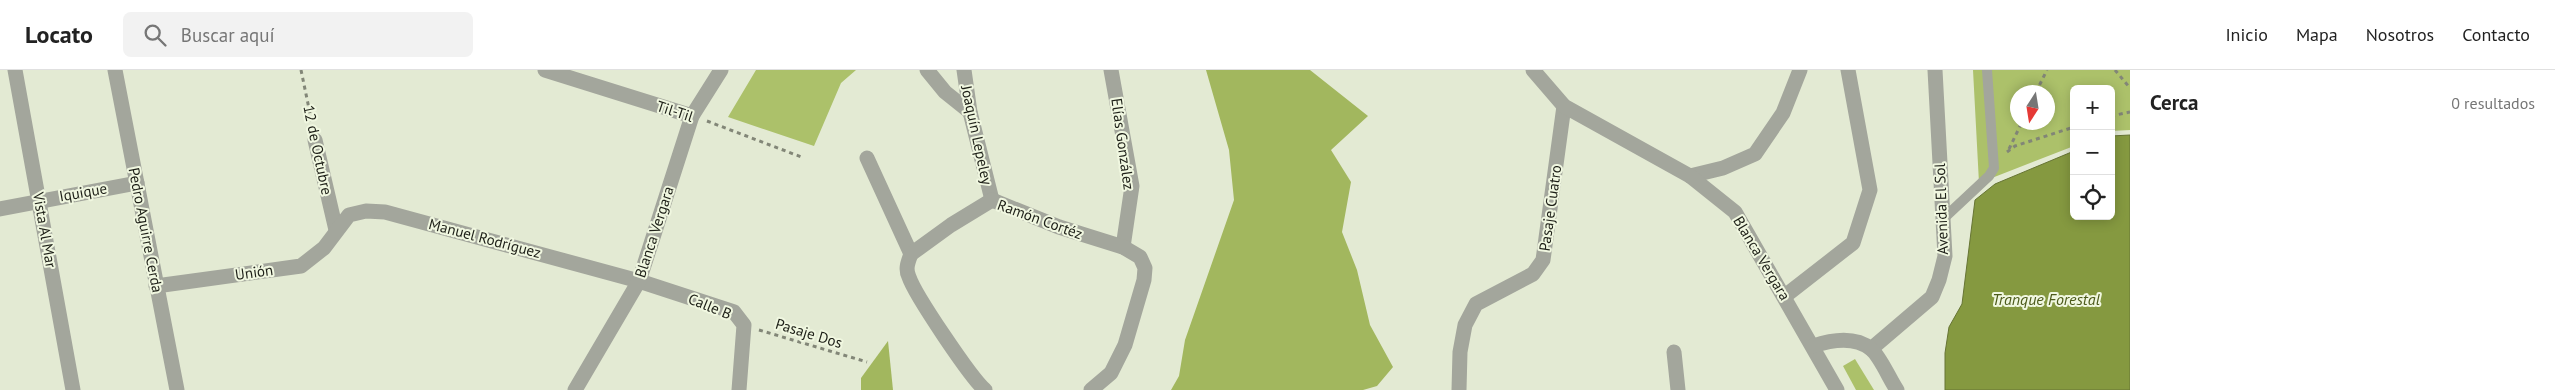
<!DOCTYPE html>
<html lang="es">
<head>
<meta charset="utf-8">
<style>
	:root { --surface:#fff; --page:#f2f2f2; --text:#222; --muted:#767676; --line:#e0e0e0 }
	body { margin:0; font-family:"PT Sans",sans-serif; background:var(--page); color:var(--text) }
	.controls { position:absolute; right:15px; top:15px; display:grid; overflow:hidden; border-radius:8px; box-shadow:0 2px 12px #0003 }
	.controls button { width:45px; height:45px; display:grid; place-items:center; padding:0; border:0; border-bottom:1px solid var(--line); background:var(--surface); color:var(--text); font:25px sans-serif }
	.compass { position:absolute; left:2010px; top:15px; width:45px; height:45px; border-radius:50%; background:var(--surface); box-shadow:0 2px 12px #0003; rotate:192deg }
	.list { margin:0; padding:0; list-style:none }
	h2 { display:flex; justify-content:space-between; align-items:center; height:65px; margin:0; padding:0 20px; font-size:21px }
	h2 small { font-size:16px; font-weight:400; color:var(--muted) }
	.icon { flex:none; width:28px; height:28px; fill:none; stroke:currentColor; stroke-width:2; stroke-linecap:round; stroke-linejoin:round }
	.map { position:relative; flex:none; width:2130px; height:320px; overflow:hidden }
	header { display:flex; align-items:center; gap:30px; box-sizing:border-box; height:70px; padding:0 25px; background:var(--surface); border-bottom:1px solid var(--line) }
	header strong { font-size:24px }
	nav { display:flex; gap:28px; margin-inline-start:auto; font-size:18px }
	.search { width:350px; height:45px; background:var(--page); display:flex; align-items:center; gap:12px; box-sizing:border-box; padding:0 18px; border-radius:8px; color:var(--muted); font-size:19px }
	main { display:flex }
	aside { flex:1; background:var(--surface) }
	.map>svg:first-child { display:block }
	.green { fill:#acc16a; fill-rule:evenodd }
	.forest { fill:#a2b75e }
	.water { fill:#859940; stroke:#667434 }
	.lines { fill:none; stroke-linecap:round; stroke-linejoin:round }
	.path { stroke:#828677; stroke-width:3; stroke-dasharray:4 4; stroke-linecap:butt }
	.service { stroke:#a3a69c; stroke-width:10 }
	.minor { stroke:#a3a69c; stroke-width:15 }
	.tertiary { stroke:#a3a69c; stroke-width:15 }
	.labels { text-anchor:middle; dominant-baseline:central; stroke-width:4; stroke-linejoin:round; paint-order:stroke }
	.street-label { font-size:15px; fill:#1d1f17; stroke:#f0f7e0 }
	.water-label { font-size:16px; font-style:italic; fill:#4d5b1b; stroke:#f0f7e0 }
</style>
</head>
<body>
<header>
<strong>Locato</strong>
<div class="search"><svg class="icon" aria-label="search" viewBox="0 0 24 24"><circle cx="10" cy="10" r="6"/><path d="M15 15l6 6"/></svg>Buscar aquí</div>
<nav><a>Inicio</a><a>Mapa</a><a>Nosotros</a><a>Contacto</a></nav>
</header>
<main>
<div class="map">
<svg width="2130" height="320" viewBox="0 0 2130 320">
	<rect width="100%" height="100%" fill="#e3ead3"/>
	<g class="green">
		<path d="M 756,0 L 856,0 L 841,13 L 814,76 L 728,47 Z"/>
		<path d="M 1973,0 L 2130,0 L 2130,60 L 2111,61 L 2111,19 L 2074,19 L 2074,76 L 1979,113 ZM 2018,22 L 2048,22 L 2048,52 L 2018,52 Z"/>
		<path d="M 1855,289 L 1874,320 L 1856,320 L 1843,296 Z"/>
	</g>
	<g class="forest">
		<path d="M 1206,0 L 1310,0 L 1368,46 L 1331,80 L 1351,112 L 1342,162 L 1357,200 L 1370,255 L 1393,297 L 1377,316 L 1363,320 L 1171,320 L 1179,306 L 1185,270 L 1234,130 L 1229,80 Z"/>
		<path d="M 888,271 L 893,320 L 861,320 L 861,308 Z"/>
	</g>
	<path class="water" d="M 2130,65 L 2130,320 L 1945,320 L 1945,283 L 1949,257 L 1962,234 L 1975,130 L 1995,114 L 2074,81 L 2074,146 L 2111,146 L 2111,66 Z"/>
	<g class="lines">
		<g class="path">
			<path d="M 301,0 L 312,53"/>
			<path d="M 2115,0 L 2130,18"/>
			<path d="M 2036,22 L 2047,0"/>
			<path d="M 2111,46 L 2130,42"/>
			<path d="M 707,51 L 804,88"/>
			<path d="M 2009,79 L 2022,52"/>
			<path d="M 2007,82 L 2015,76 L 2074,57"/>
			<path d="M 759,260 L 867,292"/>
		</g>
		<path class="service" d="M 1943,149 L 1989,106 L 1994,98 L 1987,0"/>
		<g class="minor">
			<path d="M 15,0 L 73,320"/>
			<path d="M 545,0 L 692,46"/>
			<path d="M 927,0 L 945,22 L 970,42"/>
			<path d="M 964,0 L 970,42 L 992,130"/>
			<path d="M 1111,0 L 1132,116 L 1123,177"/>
			<path d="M 315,70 L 336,160"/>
			<path d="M 867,88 L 911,184 C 908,192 905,199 909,207 C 915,225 971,308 985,320"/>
			<path d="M 1690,106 L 1723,98 L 1755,84 L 1783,43 L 1800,0"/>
			<path d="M 992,130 L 1059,157 L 1123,177 L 1140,187 L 1145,198 L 1144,210 L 1125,275 L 1111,303 L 1091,320"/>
			<path d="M 0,139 L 137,113"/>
			<path d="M 911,184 L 951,155 L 992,130"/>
			<path d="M 156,216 L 301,196 L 324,178 L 349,145 L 366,141 L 385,142 L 639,211 L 734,242 L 744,255 L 739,320"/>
			<path d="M 1785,226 L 1853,173 L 1870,120 L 1848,0"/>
			<path d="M 1871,279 L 1932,227 L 1939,210 L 1945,186 L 1935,0"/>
			<path d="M 1674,282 L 1678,320"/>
			<path d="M 575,320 L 639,211 L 692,46 L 721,0"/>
			<path d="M 1459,320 L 1460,282 L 1465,255 L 1476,234 L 1533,204 L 1543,190 L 1564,36"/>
		</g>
		<g class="tertiary">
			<path d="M 115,0 L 177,320"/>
			<path d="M 1533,0 L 1564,36 L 1690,106 L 1735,142 L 1837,320"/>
			<path d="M 1813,276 C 1831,270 1855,266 1871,279 C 1880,286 1890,310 1897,320"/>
		</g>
	</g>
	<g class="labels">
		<g class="street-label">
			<text transform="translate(675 41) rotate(18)">Til-Til</text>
			<text transform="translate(977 65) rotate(78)">Joaquín Lepeley</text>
			<text transform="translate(1123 74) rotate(82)">Elías González</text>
			<text transform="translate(318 80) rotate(78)">12 de Octubre</text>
			<text transform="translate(83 122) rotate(-10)">Iquique</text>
			<text transform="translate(1550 138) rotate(-82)">Pasaje Cuatro</text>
			<text transform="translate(1941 139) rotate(-92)">Avenida El Sol</text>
			<text transform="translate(1040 149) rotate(20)">Ramón Cortéz</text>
			<text transform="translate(45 160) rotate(80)">Vista Al Mar</text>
			<text transform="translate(146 160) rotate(79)">Pedro Aguirre Cerda</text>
			<text transform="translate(654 162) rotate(-72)">Blanca Vergara</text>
			<text transform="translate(485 168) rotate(15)">Manuel Rodríguez</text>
			<text transform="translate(1762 188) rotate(59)">Blanca Vergara</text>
			<text transform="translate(254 202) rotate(-8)">Unión</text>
			<text transform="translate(710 236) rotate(22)">Calle B</text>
			<text transform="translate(809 263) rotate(17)">Pasaje Dos</text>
		</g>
		<g class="water-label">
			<text x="2046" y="229">Tranque Forestal</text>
		</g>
	</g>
</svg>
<div class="controls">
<button>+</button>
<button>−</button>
<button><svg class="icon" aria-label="locate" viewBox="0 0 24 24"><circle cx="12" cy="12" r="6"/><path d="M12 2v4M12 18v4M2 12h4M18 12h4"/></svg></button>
</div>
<svg class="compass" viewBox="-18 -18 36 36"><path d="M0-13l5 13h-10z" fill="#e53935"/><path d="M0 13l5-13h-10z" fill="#767676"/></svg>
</div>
<aside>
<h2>Cerca<small>0 resultados</small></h2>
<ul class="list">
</ul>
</aside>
</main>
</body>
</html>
